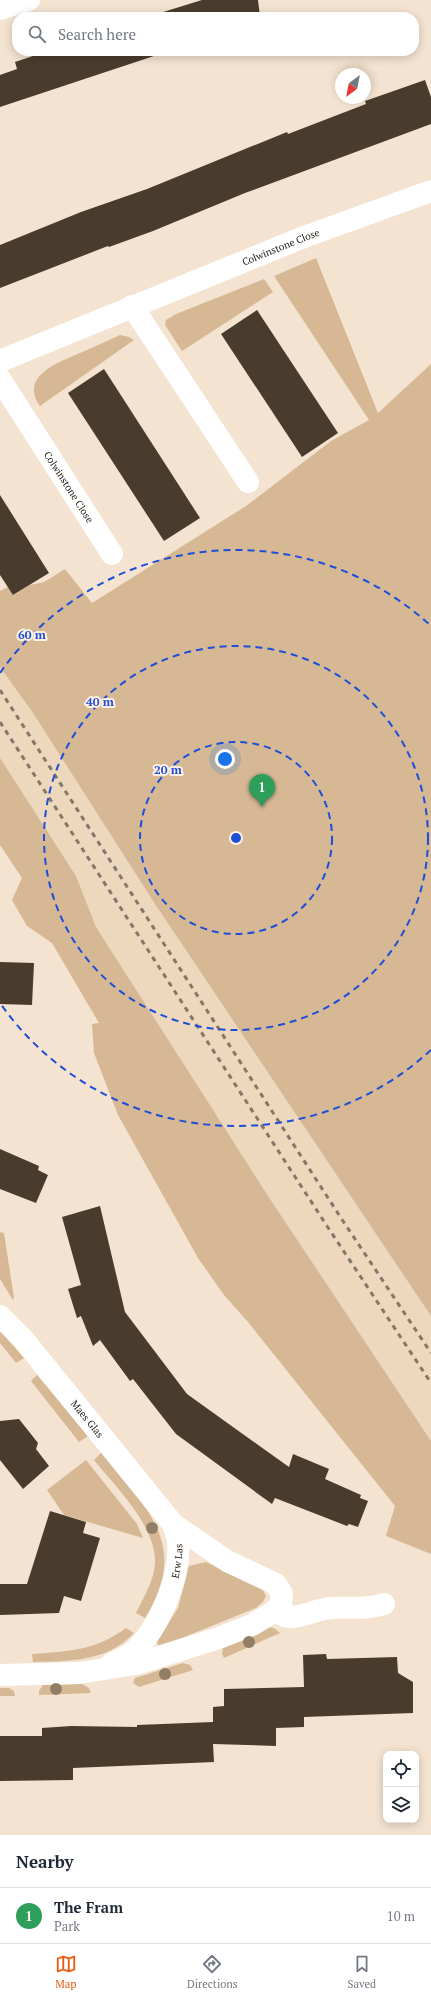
<!DOCTYPE html>
<html lang="en">
<head>
<meta charset="utf-8">
<style>
	:root { --surface:#fff; --page:#f6f6f7; --text:#1f2937; --muted:#747a83; --line:#e0e1e3; --accent:#ea580c }
	body { margin:0; font-family:"PT Serif",serif; background:var(--page); color:var(--text) }
	.controls { position:absolute; right:12px; bottom:12px; display:grid; overflow:hidden; border-radius:8px; box-shadow:0 2px 10px #0003 }
	.controls button { width:36px; height:36px; display:grid; place-items:center; padding:0; border:0; border-bottom:1px solid var(--line); background:var(--surface); color:var(--text); font:20px sans-serif }
	.compass { position:absolute; left:335px; top:68px; width:36px; height:36px; border-radius:50%; background:var(--surface); box-shadow:0 2px 10px #0003; rotate:212deg }
	.you { position:absolute; left:225px; top:759px; width:14px; height:14px; margin:-10px; border:3px solid #fff; border-radius:50%; background:#1a73e8; box-shadow:0 0 0 6px #1a73e833 }
	.badge { display:grid; place-items:center; width:26px; height:26px; border-radius:50%; background:var(--accent); color:#fff; font-size:13px; font-weight:700 }
	.pin { position:absolute; translate:-50% -33px; filter:drop-shadow(0 1px 2px #0008) }
	.pin::after { content:''; position:absolute; top:21px; width:14px; height:12px; background:inherit; clip-path:polygon(0 0,100% 0,50% 100%) }
	.list { margin:0; padding:0; list-style:none }
	h2 { display:flex; justify-content:space-between; align-items:center; height:52px; margin:0; padding:0 16px; font-size:17px }
	h2 small { font-size:13px; font-weight:400; color:var(--muted) }
	.list li { display:grid; grid-template-columns:26px 1fr auto; gap:12px; align-items:center; box-sizing:border-box; height:56px; padding:0 16px; border-top:1px solid var(--line) }
	.list b { display:block; font-size:15px; white-space:nowrap }
	.list p { margin:0; font-size:13px; white-space:nowrap; color:var(--muted) }
	.list em { font-size:13px; font-style:normal; color:var(--muted) }
	.icon { flex:none; width:22px; height:22px; fill:none; stroke:currentColor; stroke-width:2; stroke-linecap:round; stroke-linejoin:round }
	.map { position:relative; flex:none; width:431px; height:1835px; overflow:hidden }
	.search { position:absolute; background:var(--surface); box-shadow:0 2px 10px #0003; left:12px; right:12px; top:12px; height:44px; display:flex; align-items:center; gap:10px; box-sizing:border-box; padding:0 14px; border-radius:16px; color:var(--muted); font-size:15px }
	.sheet { height:108px; background:var(--surface) }
	nav { display:flex; justify-content:space-around; align-items:center; box-sizing:border-box; height:56px; border-top:1px solid var(--line); background:var(--surface); font-size:11px; color:var(--muted) }
	nav a { display:grid; justify-items:center; gap:2px }
	nav .on { color:var(--accent) }
	.map>svg:first-child { display:block }
	.built { fill:#edd7bd }
	.green { fill:#d6b894 }
	.building { fill:#493c2c }
	.lines { fill:none; stroke-linecap:round; stroke-linejoin:round }
	.minor { stroke:#fff; stroke-width:22 }
	.rail { stroke:#82776b; stroke-width:3; stroke-dasharray:5 5; stroke-linecap:butt }
	.tree { fill:#917e67 }
	.ring { fill:none; stroke:#1d4ed8; stroke-width:2; stroke-dasharray:7 5 }
	.labels { text-anchor:middle; dominant-baseline:central; stroke-width:4; stroke-linejoin:round; paint-order:stroke }
	.street-label { font-size:10px; fill:#201b14; stroke:#fff1e2 }
	.centre { fill:#1d4ed8; stroke:#fff1e2; stroke-width:2 }
	.ring-label { font-size:12px; text-anchor:middle; font-weight:bold; fill:#1d4ed8; stroke:#fff1e2; stroke-width:4; stroke-linejoin:round; paint-order:stroke }
</style>
</head>
<body>
<div class="map">
<svg width="431" height="1835" viewBox="0 0 431 1835">
	<rect width="100%" height="100%" fill="#f4e3d0"/>
	<path class="built" d="M 0,662 L 155,904 L 431,1316 L 431,1441 L 270,1199 L 96,927 L 76,876 L 0,758 Z"/>
	<g class="green">
		<path d="M 316,258 L 378,413 L 431,364 L 431,1316 L 155,904 L 31,710 L 0,667 L 0,591 L 8,587 L 14,595 L 30,585 L 44,582 L 65,569 L 92,603 L 246,506 L 331,441 L 369,420 L 274,276 Z"/>
		<path d="M 264,279 L 273,292 L 182,351 L 165,325 L 166,320 L 176,314 Z"/>
		<path d="M 120,335 L 129,337 L 134,340 L 40,406 C 19,376 59,362 80,353 C 94,347 107,341 120,335 Z"/>
		<path d="M 0,758 L 76,876 L 96,927 L 270,1199 L 431,1441 L 431,1554 L 386,1536 L 395,1506 L 248,1322 L 224,1295 L 198,1258 L 118,1115 L 94,1053 L 92,1024 L 99,1023 L 52,943 L 27,926 L 12,900 L 22,878 L 0,845 Z"/>
		<path d="M 0,1232 L 4,1233 L 14,1298 L 13,1300 L 0,1279 Z"/>
		<path d="M 0,1330 L 2,1333 L 24,1358 L 16,1363 L 0,1343 Z"/>
		<path d="M 37,1375 L 88,1436 L 79,1442 L 31,1381 Z"/>
		<path d="M 102,1452 C 146,1509 191,1544 145,1618 L 136,1613 C 143,1598 154,1581 155,1564 C 157,1527 116,1487 94,1460 Z"/>
		<path d="M 86,1460 L 137,1524 L 143,1538 L 64,1515 L 47,1490 Z"/>
		<path d="M 206,1562 L 263,1590 L 266,1596 L 263,1602 L 256,1608 L 162,1646 L 158,1645 L 157,1641 L 178,1608 L 189,1566 Z"/>
		<path d="M 268,1627 L 274,1628 L 280,1633 L 224,1658 L 222,1654 L 223,1648 Z"/>
		<path d="M 126,1628 L 134,1633 C 107,1662 69,1661 33,1662 L 32,1654 C 69,1651 95,1651 126,1628 Z"/>
		<path d="M 183,1663 L 190,1665 L 193,1670 L 139,1687 L 133,1683 L 135,1678 Z"/>
		<path d="M 82,1684 L 89,1688 L 91,1693 L 39,1695 L 39,1691 L 43,1685 Z"/>
		<path d="M 0,1688 L 9,1688 L 14,1691 L 15,1696 L 0,1696 Z"/>
	</g>
	<g class="building">
		<path d="M 202,0 L 258,0 L 260,17 L 147,17 Z"/>
		<path d="M 48,51 L 169,51 L 0,107 L 0,75 L 17,69 L 15,62 Z"/>
		<path d="M 425,80 L 431,97 L 431,124 L 245,193 L 153,231 L 109,247 L 108,246 L 0,288 L 0,245 L 81,212 L 147,189 L 287,132 L 288,134 L 366,104 L 365,101 Z"/>
		<path d="M 257,310 L 338,433 L 302,457 L 221,334 Z"/>
		<path d="M 104,369 L 200,518 L 164,541 L 68,393 Z"/>
		<path d="M 0,495 L 49,573 L 13,595 L 0,575 Z"/>
		<path d="M 0,962 L 34,963 L 32,1005 L 0,1004 Z"/>
		<path d="M 0,1149 L 39,1166 L 38,1170 L 48,1175 L 36,1203 L 0,1189 Z"/>
		<path d="M 100,1206 L 125,1312 L 187,1394 L 289,1467 L 293,1454 L 329,1469 L 325,1479 L 361,1495 L 360,1498 L 368,1501 L 358,1527 L 349,1524 L 347,1526 L 275,1498 L 272,1504 L 176,1434 L 133,1379 L 130,1381 L 100,1340 L 93,1346 L 81,1316 L 77,1318 L 68,1289 L 81,1285 L 62,1217 Z"/>
		<path d="M 19,1419 L 38,1443 L 36,1449 L 49,1466 L 23,1489 L 0,1460 L 0,1421 Z"/>
		<path d="M 50,1511 L 86,1522 L 83,1533 L 100,1538 L 81,1601 L 64,1596 L 59,1613 L 0,1615 L 0,1584 L 27,1584 Z"/>
		<path d="M 326,1654 L 327,1659 L 397,1657 L 398,1673 L 413,1682 L 413,1713 L 304,1717 L 304,1727 L 276,1728 L 276,1746 L 213,1744 L 214,1762 L 73,1768 L 73,1780 L 0,1781 L 0,1736 L 42,1736 L 42,1728 L 71,1726 L 137,1727 L 137,1725 L 213,1722 L 213,1741 L 213,1707 L 224,1706 L 224,1689 L 304,1687 L 303,1655 Z"/>
	</g>
	<g class="lines">
		<g class="minor">
			<path d="M 0,9 L 29,0"/>
			<path d="M 132,306 L 248,482"/>
			<path id="s1" d="M 0,361 L 304,237 L 431,191"/>
			<path id="s2" d="M 0,379 L 112,554"/>
			<path id="s3" d="M 0,1316 L 23,1339 L 173,1524 L 227,1561 L 276,1584 L 282,1594 L 281,1603 L 275,1611 L 252,1625 L 216,1639 L 136,1664 L 79,1673 L 0,1675"/>
			<path d="M 275,1611 C 280,1614 285,1618 292,1617 C 306,1616 317,1609 331,1608 C 351,1607 365,1610 384,1604"/>
			<path id="s4" d="M 111,1664 C 118,1660 127,1657 133,1652 C 159,1629 181,1577 178,1542 C 177,1536 175,1530 173,1524"/>
		</g>
		<g class="rail">
			<path d="M 0,690 L 341,1218 L 431,1353"/>
			<path d="M 0,722 L 327,1226 L 431,1383"/>
		</g>
	</g>
	<g class="tree">
		<circle cx="152" cy="1528" r="6"/>
		<circle cx="249" cy="1642" r="6"/>
		<circle cx="165" cy="1674" r="6"/>
		<circle cx="56" cy="1689" r="6"/>
	</g>
	<g class="ring">
		<circle cx="236" cy="838" r="96"/>
		<circle cx="236" cy="838" r="192"/>
		<path d="M431 1050A288 288 0 0 1 0 1003M0 673A288 288 0 0 1 431 626"/>
	</g>
	<g class="labels">
		<g class="street-label">
			<text stroke="none"><textPath href="#s1" startOffset="303">Colwinstone Close</textPath></text>
			<text stroke="none"><textPath href="#s2" startOffset="128">Colwinstone Close</textPath></text>
			<text stroke="none"><textPath href="#s3" startOffset="135">Maes Glas</textPath></text>
			<text stroke="none"><textPath href="#s4" startOffset="128">Erw Las</textPath></text>
		</g>
	</g>
	<circle cx="236" cy="838" r="6" class="centre"/>
	<g class="ring-label">
		<text x="32" y="639">60 m</text>
		<text x="100" y="706">40 m</text>
		<text x="168" y="774">20 m</text>
	</g>
</svg>
<div class="controls">
<button><svg class="icon" aria-label="locate" viewBox="0 0 24 24"><circle cx="12" cy="12" r="6"/><path d="M12 2v4M12 18v4M2 12h4M18 12h4"/></svg></button>
<button><svg class="icon" aria-label="layers" viewBox="0 0 24 24"><path d="M12 4l9 5-9 5-9-5zM3 14l9 5 9-5"/></svg></button>
</div>
<svg class="compass" viewBox="-18 -18 36 36"><path d="M0-13l5 13h-10z" fill="#e53935"/><path d="M0 13l5-13h-10z" fill="#747a83"/></svg>
<div class="you"></div>
<div class="pin badge" style="left:262px;top:807px;background:#2e9e5b">1</div>
<div class="search"><svg class="icon" aria-label="search" viewBox="0 0 24 24"><circle cx="10" cy="10" r="6"/><path d="M15 15l6 6"/></svg>Search here</div>
</div>
<section class="sheet">
<h2>Nearby<small></small></h2>
<ul class="list">
<li><span class="badge" style="background:#2e9e5b">1</span><div><b>The Fram</b><p>Park</p></div><em>10 m</em></li>
</ul>
</section>
<nav>
<a class="on"><svg class="icon" aria-label="map" viewBox="0 0 24 24"><path d="M3 6l6-2 6 2 6-2v14l-6 2-6-2-6 2zM9 4v14M15 6v14"/></svg>Map</a>
<a><svg class="icon" aria-label="directions" viewBox="0 0 24 24"><path d="M12 3l9 9-9 9-9-9zM9 14v-3h6M13 9l2 2-2 2"/></svg>Directions</a>
<a><svg class="icon" aria-label="saved" viewBox="0 0 24 24"><path d="M7 4h10v16l-5-4-5 4z"/></svg>Saved</a>
</nav>
</body>
</html>
